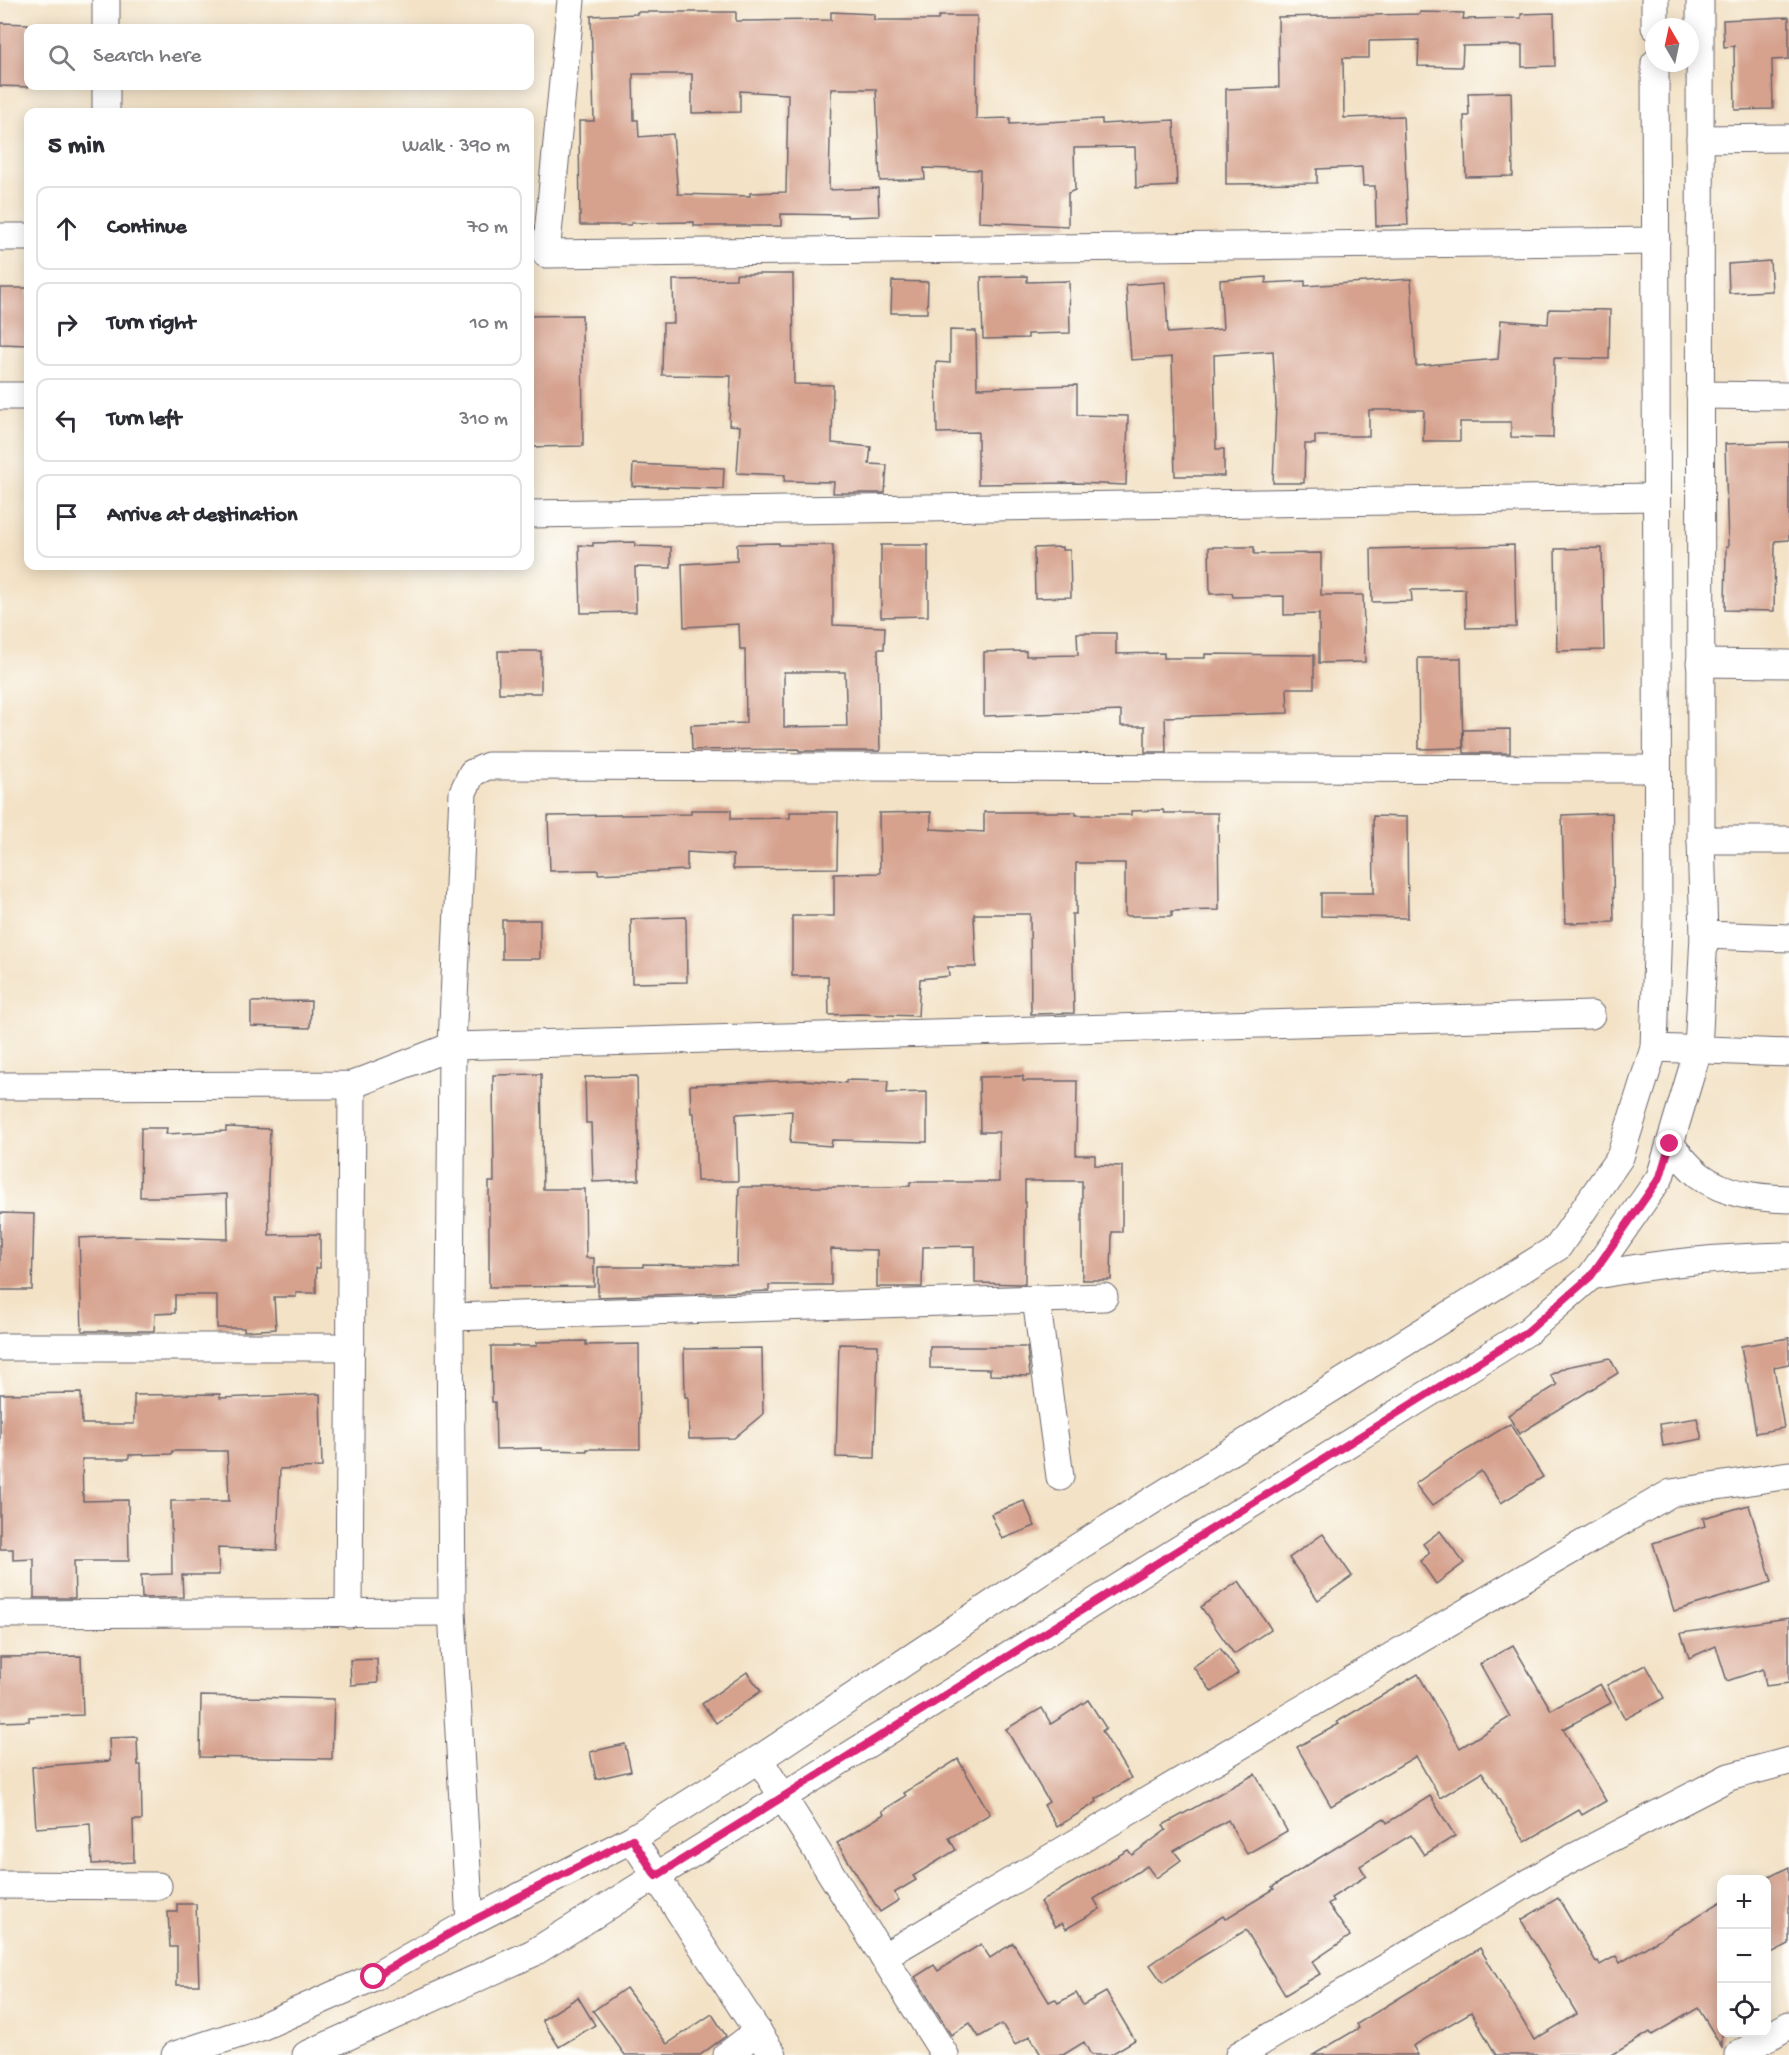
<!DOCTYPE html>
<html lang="en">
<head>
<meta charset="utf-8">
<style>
	:root { --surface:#fff; --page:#f2f2f3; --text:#2b2b33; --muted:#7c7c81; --line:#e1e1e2 }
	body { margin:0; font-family:"Gochi Hand",sans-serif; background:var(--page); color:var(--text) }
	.controls { position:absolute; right:18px; bottom:18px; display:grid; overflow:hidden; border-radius:12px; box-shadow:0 3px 15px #0003 }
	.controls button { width:54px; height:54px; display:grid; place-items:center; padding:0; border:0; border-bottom:2px solid var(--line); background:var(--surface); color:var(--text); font:30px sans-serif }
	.compass { position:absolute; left:1645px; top:18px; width:54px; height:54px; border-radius:50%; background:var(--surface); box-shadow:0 3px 15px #0003; rotate:351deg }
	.stop { position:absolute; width:18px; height:18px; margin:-14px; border:4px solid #db2777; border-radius:50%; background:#fff }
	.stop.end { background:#db2777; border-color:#fff; box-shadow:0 2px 6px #0008 }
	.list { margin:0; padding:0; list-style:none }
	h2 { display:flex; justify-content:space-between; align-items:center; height:78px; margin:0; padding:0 24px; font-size:26px }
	h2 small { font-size:20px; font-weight:400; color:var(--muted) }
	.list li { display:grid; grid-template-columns:39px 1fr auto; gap:18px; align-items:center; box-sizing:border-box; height:84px; margin:0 12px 12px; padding:0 12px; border:2px solid var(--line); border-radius:12px }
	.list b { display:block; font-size:22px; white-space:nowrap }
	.list em { font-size:20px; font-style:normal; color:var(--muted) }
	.icon { flex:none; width:33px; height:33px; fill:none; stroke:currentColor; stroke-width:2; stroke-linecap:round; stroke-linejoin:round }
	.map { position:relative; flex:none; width:1789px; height:2055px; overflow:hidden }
	.search { position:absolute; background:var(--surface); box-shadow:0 3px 15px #0003; left:24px; top:24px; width:510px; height:66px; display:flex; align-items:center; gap:15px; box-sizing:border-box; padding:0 21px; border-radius:12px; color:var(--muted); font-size:22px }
	.panel { position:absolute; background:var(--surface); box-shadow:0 3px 15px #0003; left:24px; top:108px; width:510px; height:462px; border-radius:12px }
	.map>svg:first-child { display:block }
	.building { fill:#d6a18d; fill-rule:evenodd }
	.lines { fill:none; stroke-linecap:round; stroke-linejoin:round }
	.street-casing { stroke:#6b656c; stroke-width:29 }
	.street { stroke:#fff; stroke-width:27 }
	.route { stroke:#db2777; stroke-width:8 }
</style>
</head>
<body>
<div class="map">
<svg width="1789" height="2055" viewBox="0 0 1789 2055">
	<rect width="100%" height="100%" fill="#fdfcf7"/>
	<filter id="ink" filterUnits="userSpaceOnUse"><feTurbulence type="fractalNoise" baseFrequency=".0167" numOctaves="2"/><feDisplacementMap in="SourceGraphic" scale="12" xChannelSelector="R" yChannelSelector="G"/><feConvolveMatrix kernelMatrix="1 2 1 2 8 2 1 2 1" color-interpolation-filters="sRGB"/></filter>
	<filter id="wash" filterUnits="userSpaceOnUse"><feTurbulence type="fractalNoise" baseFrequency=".008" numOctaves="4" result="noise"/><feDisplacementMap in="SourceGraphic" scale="24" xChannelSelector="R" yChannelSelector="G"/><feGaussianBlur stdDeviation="1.35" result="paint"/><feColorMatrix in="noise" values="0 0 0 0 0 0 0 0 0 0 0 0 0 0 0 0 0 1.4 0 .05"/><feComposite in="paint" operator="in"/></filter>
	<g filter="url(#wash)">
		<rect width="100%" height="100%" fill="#f3e2c6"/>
		<g id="blocks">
			<g class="building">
				<path d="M 637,12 L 736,12 L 736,21 L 831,20 L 831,12 L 874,14 L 874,20 L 938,20 L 939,16 L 977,16 L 976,119 L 1010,118 L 1010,124 L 1102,119 L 1102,124 L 1174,120 L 1177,186 L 1136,188 L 1135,147 L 1074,148 L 1075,190 L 1068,193 L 1068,226 L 979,222 L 980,170 L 924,168 L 925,179 L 880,181 L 876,89 L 831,89 L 829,190 L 878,188 L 879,216 L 847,217 L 847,215 L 781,214 L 781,226 L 694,226 L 694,222 L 631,223 L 631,225 L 580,225 L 579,121 L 594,121 L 591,16 L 637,14 ZM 633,74 L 692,74 L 692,113 L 740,112 L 740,91 L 788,94 L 786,192 L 750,193 L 750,196 L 678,194 L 673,134 L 639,137 L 638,120 L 634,120 Z"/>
				<path d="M 1420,12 L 1464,13 L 1463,19 L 1521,18 L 1521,14 L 1554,13 L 1555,66 L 1522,67 L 1522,45 L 1463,46 L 1462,67 L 1418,66 L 1419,40 L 1369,41 L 1369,58 L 1343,58 L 1344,118 L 1403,116 L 1408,225 L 1376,226 L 1375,186 L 1363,186 L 1362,167 L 1317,169 L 1317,183 L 1226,184 L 1226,89 L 1279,87 L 1278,17 L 1420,14 Z"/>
				<path d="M 1789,17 L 1789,59 L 1772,60 L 1773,109 L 1735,110 L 1734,46 L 1724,47 L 1723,20 Z"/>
				<path d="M 0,23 L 28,24 L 28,87 L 0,86 Z"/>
				<path d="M 1511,92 L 1513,176 L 1466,177 L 1464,116 L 1469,116 L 1468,93 Z"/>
				<path d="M 1770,261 L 1772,291 L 1729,293 L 1728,264 Z"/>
				<path d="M 736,274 L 793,274 L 794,384 L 833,385 L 832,443 L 871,447 L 869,464 L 887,465 L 885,493 L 833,493 L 834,482 L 784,481 L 785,475 L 737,473 L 740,426 L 729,425 L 731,376 L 662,375 L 663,323 L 674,323 L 673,280 L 736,279 Z"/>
				<path d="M 1027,276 L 1027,282 L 1069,281 L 1070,333 L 1028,334 L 1028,338 L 983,339 L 981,277 Z"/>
				<path d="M 1266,277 L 1266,283 L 1305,281 L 1305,286 L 1411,279 L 1416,366 L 1498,359 L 1501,320 L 1548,324 L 1549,309 L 1610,310 L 1609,359 L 1554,358 L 1553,438 L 1511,437 L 1511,422 L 1460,422 L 1460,441 L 1423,441 L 1424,410 L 1369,410 L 1369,436 L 1315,436 L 1315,444 L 1305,444 L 1304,483 L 1273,483 L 1276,404 L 1273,351 L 1214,355 L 1216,449 L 1224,449 L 1224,476 L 1175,476 L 1172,357 L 1131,360 L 1126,285 L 1165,282 L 1168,333 L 1223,329 L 1220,280 Z"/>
				<path d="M 892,281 L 928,282 L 927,313 L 891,313 Z"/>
				<path d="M 0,288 L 28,288 L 28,345 L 0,344 Z"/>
				<path d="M 582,315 L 583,446 L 530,447 L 530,316 Z"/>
				<path d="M 950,330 L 976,331 L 977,388 L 1077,385 L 1077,415 L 1128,416 L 1126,485 L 1076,483 L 978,484 L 978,432 L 937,433 L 936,362 L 950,363 Z"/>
				<path d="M 1789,442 L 1789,540 L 1775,541 L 1774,611 L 1725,610 L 1726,547 L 1728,547 L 1725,444 Z"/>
				<path d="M 633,464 L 724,468 L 723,489 L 632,486 Z"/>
				<path d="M 635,542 L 635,546 L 671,547 L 671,568 L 635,567 L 636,612 L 581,613 L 579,545 L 593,546 L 593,543 Z"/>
				<path d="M 779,543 L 779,545 L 833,545 L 833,625 L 885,627 L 884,649 L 878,649 L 880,751 L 799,751 L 799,749 L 692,750 L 691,725 L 746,723 L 745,649 L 740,649 L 739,624 L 684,627 L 682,564 L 737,561 L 737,544 ZM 784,672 L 845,672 L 847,726 L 784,727 Z"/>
				<path d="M 881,545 L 928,545 L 928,616 L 881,617 Z"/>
				<path d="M 1514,545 L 1516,627 L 1466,628 L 1465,589 L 1411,590 L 1412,601 L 1372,602 L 1371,549 Z"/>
				<path d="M 1062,547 L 1062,550 L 1070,550 L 1071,597 L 1035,598 L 1034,548 Z"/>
				<path d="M 1209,547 L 1254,547 L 1254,554 L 1321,553 L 1321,595 L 1363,595 L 1365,662 L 1319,663 L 1319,614 L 1284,615 L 1284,596 L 1233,597 L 1232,593 L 1210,594 Z"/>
				<path d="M 1602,548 L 1604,650 L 1557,651 L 1555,549 Z"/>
				<path d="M 1077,633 L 1116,633 L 1116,654 L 1164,653 L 1164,658 L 1205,658 L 1205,654 L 1314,655 L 1314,688 L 1287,688 L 1288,713 L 1165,717 L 1166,752 L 1145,752 L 1145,726 L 1121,726 L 1121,711 L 984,716 L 984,652 L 1026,651 L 1026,656 L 1078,655 Z"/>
				<path d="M 498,651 L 541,651 L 541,693 L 499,693 Z"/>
				<path d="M 1418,658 L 1461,658 L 1463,748 L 1419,749 Z"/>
				<path d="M 1510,729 L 1510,753 L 1464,753 L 1463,730 Z"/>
				<path d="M 691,810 L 731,810 L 731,819 L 790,818 L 790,812 L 838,812 L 837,868 L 733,869 L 733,855 L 687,852 L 687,870 L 598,874 L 598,870 L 550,871 L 548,816 L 691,814 Z"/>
				<path d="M 1163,810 L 1164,813 L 1218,813 L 1219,910 L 1172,911 L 1172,916 L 1125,916 L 1125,863 L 1076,863 L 1076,914 L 1072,914 L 1074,1013 L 1031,1014 L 1030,914 L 974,914 L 976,967 L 948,967 L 949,976 L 920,979 L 918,1016 L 859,1014 L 829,1015 L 828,976 L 792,976 L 792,916 L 834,916 L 834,874 L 880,873 L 879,813 L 931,812 L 931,829 L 984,832 L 984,812 L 1076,812 L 1076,815 L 1131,815 L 1131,811 Z"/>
				<path d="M 1612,813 L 1614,922 L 1565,923 L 1562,815 Z"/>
				<path d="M 1373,816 L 1407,817 L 1408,918 L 1321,916 L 1321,893 L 1374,893 Z"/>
				<path d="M 686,917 L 687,982 L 632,983 L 631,919 Z"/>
				<rect x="502" y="920" width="38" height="39"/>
				<path d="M 311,1001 L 310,1028 L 251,1026 L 251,1002 Z"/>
				<path d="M 541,1074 L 543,1189 L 585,1189 L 586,1258 L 594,1258 L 594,1286 L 489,1287 L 489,1182 L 494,1182 L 493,1075 Z"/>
				<path d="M 637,1076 L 639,1180 L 593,1182 L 591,1123 L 586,1123 L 585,1077 Z"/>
				<path d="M 1023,1076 L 1023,1081 L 1077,1081 L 1076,1155 L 1095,1155 L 1095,1165 L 1122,1166 L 1122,1232 L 1112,1232 L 1111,1280 L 1082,1280 L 1082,1181 L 1025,1181 L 1025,1284 L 975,1283 L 975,1246 L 923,1247 L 922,1287 L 877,1287 L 877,1250 L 831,1249 L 831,1285 L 769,1285 L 769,1291 L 598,1297 L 598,1267 L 643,1267 L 643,1264 L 737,1266 L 739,1187 L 884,1187 L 910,1186 L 910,1182 L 999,1182 L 999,1132 L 980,1132 L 979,1077 Z"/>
				<path d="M 803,1080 L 846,1083 L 846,1080 L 888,1081 L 887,1093 L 927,1092 L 927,1142 L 832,1140 L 831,1146 L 790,1143 L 792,1111 L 736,1114 L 738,1181 L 697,1181 L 694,1113 L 691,1113 L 690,1085 Z"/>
				<path d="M 226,1127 L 270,1129 L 268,1180 L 269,1235 L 320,1234 L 320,1268 L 316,1268 L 316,1293 L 296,1293 L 296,1297 L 274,1297 L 276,1329 L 244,1331 L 244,1328 L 217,1328 L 217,1295 L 175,1295 L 175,1313 L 155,1314 L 154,1331 L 82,1331 L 79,1238 L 121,1236 L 228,1239 L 227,1194 L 172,1197 L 140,1197 L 141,1128 L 167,1128 L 166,1134 L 226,1131 Z"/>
				<path d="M 0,1213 L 34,1214 L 32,1290 L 0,1290 Z"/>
				<path d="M 1789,1338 L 1789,1364 L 1774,1367 L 1784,1428 L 1756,1433 L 1741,1346 Z"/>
				<path d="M 586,1341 L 586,1345 L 639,1344 L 640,1449 L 587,1449 L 587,1451 L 541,1450 L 541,1448 L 496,1449 L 495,1402 L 492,1402 L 491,1346 L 537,1346 L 537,1342 Z"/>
				<path d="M 839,1344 L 878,1345 L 875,1458 L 836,1457 Z"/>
				<path d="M 930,1347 L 1027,1347 L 1030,1376 L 990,1375 L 990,1369 L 930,1368 Z"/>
				<path d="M 762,1348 L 763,1414 L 734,1438 L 689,1439 L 688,1397 L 685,1397 L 684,1349 Z"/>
				<path d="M 1610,1358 L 1618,1373 L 1519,1434 L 1508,1415 L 1557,1385 L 1550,1375 L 1566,1367 Z"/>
				<path d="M 81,1393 L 82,1424 L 134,1424 L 134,1395 L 220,1394 L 220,1398 L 320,1394 L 322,1467 L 280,1469 L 277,1550 L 218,1548 L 219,1575 L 182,1575 L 183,1597 L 142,1598 L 141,1575 L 172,1574 L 171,1501 L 229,1501 L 227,1451 L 172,1451 L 172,1454 L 129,1455 L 129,1459 L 82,1459 L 83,1501 L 128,1500 L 129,1561 L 74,1561 L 75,1598 L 34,1598 L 34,1559 L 13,1560 L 13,1549 L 0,1549 L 0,1394 Z"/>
				<path d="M 1697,1418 L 1702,1439 L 1663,1446 L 1660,1424 Z"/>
				<path d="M 1510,1424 L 1543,1477 L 1501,1503 L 1481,1471 L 1432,1506 L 1415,1484 L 1452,1458 L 1452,1459 Z"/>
				<path d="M 1024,1501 L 1035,1526 L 1002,1539 L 991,1514 Z"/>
				<path d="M 1749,1505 L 1772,1582 L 1674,1611 L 1653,1543 L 1705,1526 L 1703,1518 Z"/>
				<path d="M 1440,1531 L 1464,1563 L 1436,1584 L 1420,1561 L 1430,1553 L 1423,1544 Z"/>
				<path d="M 1323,1534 L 1352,1576 L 1318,1600 L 1289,1558 Z"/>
				<path d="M 1239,1581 L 1271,1629 L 1234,1654 L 1201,1607 Z"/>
				<path d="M 1789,1618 L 1789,1683 L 1766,1686 L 1763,1669 L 1727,1681 L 1716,1646 L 1689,1658 L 1681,1633 Z"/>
				<path d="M 1513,1645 L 1551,1710 L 1600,1684 L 1611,1703 L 1563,1729 L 1606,1801 L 1582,1815 L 1579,1810 L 1525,1842 L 1482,1772 L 1440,1798 L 1416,1756 L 1331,1806 L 1297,1747 L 1339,1724 L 1337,1722 L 1418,1674 L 1460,1748 L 1510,1717 L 1480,1664 Z"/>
				<path d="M 1220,1648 L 1238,1673 L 1212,1692 L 1193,1667 Z"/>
				<path d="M 81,1656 L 83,1715 L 29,1717 L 29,1721 L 0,1722 L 0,1657 Z"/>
				<path d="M 377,1659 L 378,1683 L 351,1685 L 350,1660 Z"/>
				<path d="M 1646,1665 L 1664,1698 L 1625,1719 L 1607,1685 Z"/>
				<path d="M 747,1672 L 761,1691 L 716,1723 L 702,1704 Z"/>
				<path d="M 201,1696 L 334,1699 L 332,1759 L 200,1757 Z"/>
				<path d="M 1088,1700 L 1106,1728 L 1102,1731 L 1131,1778 L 1096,1799 L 1097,1802 L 1057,1827 L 1044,1805 L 1049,1802 L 1006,1729 L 1042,1708 L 1051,1724 Z"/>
				<path d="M 137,1737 L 138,1765 L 141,1765 L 142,1820 L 133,1820 L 134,1862 L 92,1864 L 90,1824 L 36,1828 L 32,1767 L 110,1761 L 109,1738 Z"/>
				<path d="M 625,1744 L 631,1771 L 596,1779 L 590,1752 Z"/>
				<path d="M 958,1759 L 990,1814 L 949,1838 L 956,1850 L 913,1876 L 916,1880 L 894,1893 L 899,1900 L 880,1912 L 837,1843 L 884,1814 L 882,1811 L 906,1796 L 904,1793 Z"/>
				<path d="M 1255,1774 L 1287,1831 L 1247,1854 L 1228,1820 L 1174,1851 L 1181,1860 L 1156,1878 L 1147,1866 L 1094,1899 L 1100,1909 L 1066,1929 L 1062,1923 L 1055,1927 L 1040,1902 L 1128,1850 L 1132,1855 L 1166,1830 L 1163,1825 Z"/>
				<path d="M 1430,1796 L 1455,1836 L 1424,1855 L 1411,1835 L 1360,1866 L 1366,1876 L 1331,1898 L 1333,1901 L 1328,1904 L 1350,1936 L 1312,1962 L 1320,1974 L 1285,1995 L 1246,1930 L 1198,1959 L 1163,1983 L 1150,1965 L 1193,1935 L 1223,1916 L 1225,1919 L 1274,1889 L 1272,1887 L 1384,1818 L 1387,1823 Z"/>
				<path d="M 1789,1867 L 1789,1944 L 1767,1955 L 1767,1878 Z"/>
				<path d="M 1558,1898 L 1596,1962 L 1598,1961 L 1600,1965 L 1616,1956 L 1620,1963 L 1722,1901 L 1722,2047 L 1698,2008 L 1652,2035 L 1650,2032 L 1612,2055 L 1496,2055 L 1471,2012 L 1413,2046 L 1418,2055 L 1313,2055 L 1359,2028 L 1357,2024 L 1480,1948 L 1534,2040 L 1577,2014 L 1521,1920 Z"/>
				<path d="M 177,1904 L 196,1904 L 199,1985 L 177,1985 L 177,1947 L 170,1947 L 168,1912 L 177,1912 Z"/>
				<path d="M 1013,1943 L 1049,2002 L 1055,1999 L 1058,2003 L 1076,1993 L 1083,2005 L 1106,1992 L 1135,2040 L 1110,2055 L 1091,2055 L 1084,2042 L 1063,2055 L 1041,2055 L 1030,2036 L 1015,2045 L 1002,2024 L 979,2037 L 970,2023 L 951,2035 L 915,1977 L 934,1965 L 938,1971 L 981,1944 L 990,1958 Z"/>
				<path d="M 626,1988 L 667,2044 L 712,2014 L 726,2036 L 700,2055 L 625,2055 L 593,2011 Z"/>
				<path d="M 578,1997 L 595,2025 L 559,2047 L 542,2020 Z"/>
			</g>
		</g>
	</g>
	<g filter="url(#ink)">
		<use href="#blocks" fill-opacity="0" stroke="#6b656c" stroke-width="1.5"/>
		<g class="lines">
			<g class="street-casing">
				<g id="street">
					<path d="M 571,0 L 546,254 L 1656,241"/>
					<path d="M 1655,0 L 1655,27"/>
					<path d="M 106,28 L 106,0"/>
					<path d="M 106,112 L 106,86"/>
					<path d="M 1700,139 L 1789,138"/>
					<path d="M 0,237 L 28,237"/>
					<path d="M 1700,395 L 1789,396"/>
					<path d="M 0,396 L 28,396"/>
					<path d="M 530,514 L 1656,497"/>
					<path d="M 1700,663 L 1789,664"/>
					<path d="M 1701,840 L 1789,840"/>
					<path d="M 1704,935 L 1789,938"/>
					<path d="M 1654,1048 L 1789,1053"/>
					<path d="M 0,1086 L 352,1085 L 452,1046 L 1591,1015"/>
					<path d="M 1670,1144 C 1679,1155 1689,1167 1699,1175 C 1725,1195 1758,1198 1789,1199"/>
					<path d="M 1591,1276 C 1658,1263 1720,1257 1789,1256"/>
					<path d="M 1036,1299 L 1060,1477"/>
					<path d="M 450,1317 L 1104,1297"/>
					<path d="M 0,1347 L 351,1347"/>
					<path d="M 0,1614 L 452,1612"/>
					<path d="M 349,1614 L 352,1085"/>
					<path d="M 759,1759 L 945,2055"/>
					<path d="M 632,1839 L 773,2055"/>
					<path d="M 0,1885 L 158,1886"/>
					<path d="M 470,1922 L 452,1612 L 450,1317 L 452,1046 L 463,792 L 472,773 L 488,766 L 1656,769"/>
					<path d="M 883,1957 L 1551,1562 L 1671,1493 L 1789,1475"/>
					<path d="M 175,2055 L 261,2027 L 374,1977 L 470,1922 L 632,1839 L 759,1759 L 1078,1547 L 1558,1247 L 1620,1157 L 1654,1048 L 1658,921 L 1655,63"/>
					<path d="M 306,2055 L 533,1953 L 1527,1332 L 1591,1276 L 1660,1177 L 1698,1050 L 1704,935 L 1701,840 L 1700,0"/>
					<path d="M 727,2055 L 758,2031"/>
					<path d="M 1239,2055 L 1555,1867 L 1729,1777 L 1789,1761"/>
					<path d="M 1738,2055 L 1789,2025"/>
				</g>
			</g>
			<use href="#street" class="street"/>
		</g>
	</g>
	<g class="lines" filter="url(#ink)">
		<path class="route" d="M 374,1977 L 470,1922 L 632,1839 L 656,1876 L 1527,1332 L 1591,1276 L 1660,1177 L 1670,1144"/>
	</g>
</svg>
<div class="controls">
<button>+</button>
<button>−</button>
<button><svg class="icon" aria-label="locate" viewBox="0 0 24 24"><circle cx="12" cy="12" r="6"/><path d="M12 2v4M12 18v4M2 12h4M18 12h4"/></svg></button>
</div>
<svg class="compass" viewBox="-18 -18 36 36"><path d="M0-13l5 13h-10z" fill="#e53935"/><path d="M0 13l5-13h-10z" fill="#7c7c81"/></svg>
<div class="stop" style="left:374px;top:1977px"></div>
<div class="stop end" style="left:1670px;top:1144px"></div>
<div class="search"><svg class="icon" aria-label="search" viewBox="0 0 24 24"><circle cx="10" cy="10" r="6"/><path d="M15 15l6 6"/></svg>Search here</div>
<section class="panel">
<h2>5 min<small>Walk · 390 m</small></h2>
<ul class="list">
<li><svg class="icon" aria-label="ahead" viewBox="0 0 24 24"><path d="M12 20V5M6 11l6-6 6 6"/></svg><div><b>Continue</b></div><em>70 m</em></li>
<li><svg class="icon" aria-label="right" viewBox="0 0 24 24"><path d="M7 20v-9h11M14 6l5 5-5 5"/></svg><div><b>Turn right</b></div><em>10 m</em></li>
<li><svg class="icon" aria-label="left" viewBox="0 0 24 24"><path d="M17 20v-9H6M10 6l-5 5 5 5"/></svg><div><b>Turn left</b></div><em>310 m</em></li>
<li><svg class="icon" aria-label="arrive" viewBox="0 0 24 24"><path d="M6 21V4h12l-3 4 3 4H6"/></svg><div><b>Arrive at destination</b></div></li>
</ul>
</section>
</div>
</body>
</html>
